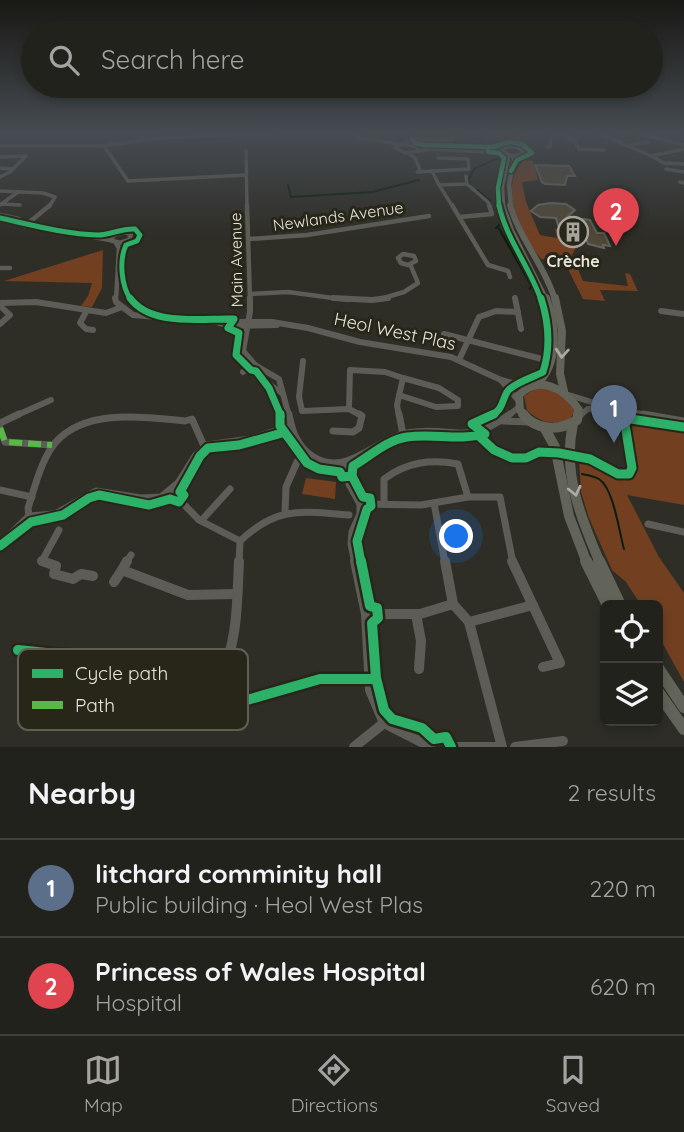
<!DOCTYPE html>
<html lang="en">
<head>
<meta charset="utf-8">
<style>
	:root { --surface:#22221c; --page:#2a2a25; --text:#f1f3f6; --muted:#a2a4a3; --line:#3f3f3b; --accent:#a6a59d }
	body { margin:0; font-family:Quicksand,sans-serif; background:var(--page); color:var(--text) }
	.controls { position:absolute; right:21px; bottom:21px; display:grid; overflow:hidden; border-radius:10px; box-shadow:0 4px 10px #0003 }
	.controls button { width:63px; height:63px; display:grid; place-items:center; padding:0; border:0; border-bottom:2px solid var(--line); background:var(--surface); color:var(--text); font:35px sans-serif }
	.you { position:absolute; left:457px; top:537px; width:24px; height:24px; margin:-18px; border:5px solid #fff; border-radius:50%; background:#1a73e8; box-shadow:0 0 0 10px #1a73e833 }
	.badge { display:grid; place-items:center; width:46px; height:46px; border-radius:50%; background:var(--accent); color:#fff; font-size:23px; font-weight:700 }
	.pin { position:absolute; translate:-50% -58px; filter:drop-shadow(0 2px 4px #0008) }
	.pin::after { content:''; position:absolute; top:37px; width:24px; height:21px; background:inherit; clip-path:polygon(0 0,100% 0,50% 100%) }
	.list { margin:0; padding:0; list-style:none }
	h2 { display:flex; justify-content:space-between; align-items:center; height:91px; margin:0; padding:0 28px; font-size:30px }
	h2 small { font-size:23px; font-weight:400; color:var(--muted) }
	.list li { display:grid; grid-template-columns:46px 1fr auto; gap:21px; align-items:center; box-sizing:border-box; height:98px; padding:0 28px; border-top:2px solid var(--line) }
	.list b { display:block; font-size:26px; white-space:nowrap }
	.list p { margin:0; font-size:23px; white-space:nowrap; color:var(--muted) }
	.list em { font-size:23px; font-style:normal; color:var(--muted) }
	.icon { flex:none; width:38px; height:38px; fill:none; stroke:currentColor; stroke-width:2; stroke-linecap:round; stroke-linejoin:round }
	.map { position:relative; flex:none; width:684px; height:747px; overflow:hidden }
	.search { position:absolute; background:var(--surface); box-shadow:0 4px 10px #0003; left:21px; right:21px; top:21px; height:77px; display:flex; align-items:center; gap:18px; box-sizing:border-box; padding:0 24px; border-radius:38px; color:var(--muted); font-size:26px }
	.sheet { height:287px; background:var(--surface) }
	nav { display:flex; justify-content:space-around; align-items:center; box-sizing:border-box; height:98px; border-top:2px solid var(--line); background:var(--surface); font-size:19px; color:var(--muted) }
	nav a { display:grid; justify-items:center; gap:4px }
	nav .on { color:var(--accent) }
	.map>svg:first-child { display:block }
	.green { fill:#733f21 }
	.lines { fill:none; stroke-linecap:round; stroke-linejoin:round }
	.stream { stroke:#081d10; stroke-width:2 }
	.building { fill:#504838; stroke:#67645e; stroke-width:2 }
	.minor-far4 { stroke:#5d5c56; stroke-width:3.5 }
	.minor-far3 { stroke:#5d5c56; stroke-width:4.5 }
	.minor-far2 { stroke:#5d5c56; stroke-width:6 }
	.minor-far1 { stroke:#5d5c56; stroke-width:7 }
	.minor { stroke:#5d5c56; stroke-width:10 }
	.major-far4 { stroke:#62645a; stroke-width:4.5 }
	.major-far3 { stroke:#62645a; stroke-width:6 }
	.major-far2 { stroke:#62645a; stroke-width:8 }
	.major-far1 { stroke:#62645a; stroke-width:10 }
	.major { stroke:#62645a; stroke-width:12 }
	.quiet { stroke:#58b947; stroke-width:6; stroke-dasharray:13 6; stroke-linecap:butt }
	.cycleway-far4-casing { stroke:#272619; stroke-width:7 }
	.cycleway-far3-casing { stroke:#272619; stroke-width:9 }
	.cycleway-far2-casing { stroke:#272619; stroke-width:11 }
	.cycleway-far1-casing { stroke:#272619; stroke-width:13 }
	.cycleway-casing { stroke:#272619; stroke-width:15 }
	.cycleway-far4 { stroke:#2db169; stroke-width:4.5 }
	.cycleway-far3 { stroke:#2db169; stroke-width:5 }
	.cycleway-far2 { stroke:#2db169; stroke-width:7 }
	.cycleway-far1 { stroke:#2db169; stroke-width:9 }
	.cycleway { stroke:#2db169; stroke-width:10 }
	.oneway { stroke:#ababa2 }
	.labels { text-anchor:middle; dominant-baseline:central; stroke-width:6; stroke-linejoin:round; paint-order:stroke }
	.far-street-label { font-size:16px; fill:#e6e5dd; stroke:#272619 }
	.far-poi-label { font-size:16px; font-weight:bold; fill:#e6e5dd; stroke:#272619 }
	.street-label { font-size:18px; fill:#e6e5dd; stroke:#272619 }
	.key { fill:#272619; stroke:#605f54; stroke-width:2 }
	.key-label { font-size:19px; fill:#e6e5dd }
</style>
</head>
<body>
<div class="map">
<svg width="684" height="747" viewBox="0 0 684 747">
	<rect width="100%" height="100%" fill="#2e2d26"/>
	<g class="green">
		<path d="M 524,160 L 533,161 L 538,180 L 522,182 L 526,202 L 540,235 L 557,238 L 555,229 L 560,230 L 566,245 L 582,245 L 575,249 L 572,255 L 583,281 L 628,286 L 625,273 L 630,274 L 638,291 L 600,290 L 605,301 L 583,299 L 565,263 L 561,260 L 541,259 C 521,232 496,190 524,160 Z"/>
		<path d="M 103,250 L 102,288 L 92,307 L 81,306 L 88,296 L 92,283 L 4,281 Z"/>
		<path d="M 538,387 L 556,389 L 575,410 L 569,421 C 551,424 540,423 527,410 L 524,396 Z"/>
		<path d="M 624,418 L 684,427 L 684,505 L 627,495 L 659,557 L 684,593 L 684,682 L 658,635 L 658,605 L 641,605 L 626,582 L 612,570 L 589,518 L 581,492 L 579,459 C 603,460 606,479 626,478 Z"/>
		<path d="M 306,478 L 336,482 L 335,499 L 302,494 Z"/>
	</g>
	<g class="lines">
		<g class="stream">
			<path d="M 529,144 L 539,133"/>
			<path d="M 470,184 L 468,181 L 474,169 L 498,158"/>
			<path d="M 288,185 L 291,197 L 372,192 L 419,180"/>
			<path d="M 477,190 L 490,201"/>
			<path d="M 498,227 L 531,285 L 530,289"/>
			<path d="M 496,228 L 499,225"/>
			<path d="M 582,474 C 587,475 594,476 599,479 C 614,489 619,532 624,549"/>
		</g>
	</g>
	<g class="building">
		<path d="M 535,165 L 569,166 L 575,176 L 567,176 L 565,185 L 545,184 L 542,182 Z"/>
		<path d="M 550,203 L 566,204 L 575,210 L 566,218 L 570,230 L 586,231 L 583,219 L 590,220 L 597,233 L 604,233 L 610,246 L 603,245 L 604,248 L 588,244 L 585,235 L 566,234 L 564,225 L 558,225 L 556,218 L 540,217 L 531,211 L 538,205 Z"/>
	</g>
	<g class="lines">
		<g class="minor-far4">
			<path d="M 354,133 L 361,138 L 398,144"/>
			<path d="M 482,133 L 487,138"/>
			<path d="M 599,133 L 651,156"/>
			<path d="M 638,133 L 684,145"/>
			<path d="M 419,139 L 449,140"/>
			<path d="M 449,142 L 457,133 L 461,133"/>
			<path d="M 404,143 L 415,133"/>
			<path d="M 401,144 L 416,146 L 419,151 L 405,153 L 395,147 Z"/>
			<path d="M 629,145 L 648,142"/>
			<path d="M 0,146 L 104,146 L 128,181 L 246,175"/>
			<path d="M 104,146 L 157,138 L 276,133"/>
			<path d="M 547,147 L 550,147 L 551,136 L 562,133 L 575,141 L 579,149 L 604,150"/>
			<path d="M 684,149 L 651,156 L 664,163 L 684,164"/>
			<path d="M 246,151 L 247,207"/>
			<path d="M 419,151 L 431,149 L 502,153"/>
			<path d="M 409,154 L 415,158 L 421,172"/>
			<path d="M 0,157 L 26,156 L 10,172 L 0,177"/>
			<path d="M 0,168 L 13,169"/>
			<path d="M 666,169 L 684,172"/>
			<path d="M 432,171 L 439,185 L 467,184 L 466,176"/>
			<path d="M 417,172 L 469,169 L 468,159 L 438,158"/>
			<path d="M 680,182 L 684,183"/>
			<path d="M 467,184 L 488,202 L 490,207"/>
			<path d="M 439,185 L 453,207"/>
			<path d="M 0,191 L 43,193 L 55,197 L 49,207"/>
			<path d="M 2,204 L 20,205"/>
			<path d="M 0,205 L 18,192"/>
		</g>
		<g class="minor-far3">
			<path d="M 247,205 L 250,300"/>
			<path d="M 452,205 L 488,265 L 508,271 L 510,277"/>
			<path d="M 0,215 L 19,219"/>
			<path d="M 460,217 L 492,214 L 489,205"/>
			<path d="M 0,220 L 110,240"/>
			<path d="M 25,226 L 50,205"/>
			<path d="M 124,232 L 131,234 L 129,240 L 120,243 L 110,240 L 114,235 Z"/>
			<path d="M 249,239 L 307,235 L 429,216"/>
			<path d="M 403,254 L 414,256 L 416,261 L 408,265 L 401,263 L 398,258 Z"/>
			<path d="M 0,268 L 10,268"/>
			<path d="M 250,294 L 288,292 L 348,300"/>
			<path d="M 116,300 L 119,248 L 116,243"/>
			<path d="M 377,300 L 404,292 L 418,283 L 410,264"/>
		</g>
		<g class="minor-far2">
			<path d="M 115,298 L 116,302 L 133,315 L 217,322 L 272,322 L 308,328 L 360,342 L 451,357 L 501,380 L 527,387"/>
			<path d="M 250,298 L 250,312 L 243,351 L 255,365 L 279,379 L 289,416"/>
			<path d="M 333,298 L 372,300 L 388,298"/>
			<path d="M 515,298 L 521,329"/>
			<path d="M 0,303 L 36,302 L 106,313 L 122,307"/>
			<path d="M 87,310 L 80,323 L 86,329 L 93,330"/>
			<path d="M 661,311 L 684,314"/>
			<path d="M 219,323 L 233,326 L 277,325"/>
			<path d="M 0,324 L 10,315 L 1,307 L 3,303"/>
			<path d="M 444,334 L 542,359"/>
			<path d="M 459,360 L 479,317 L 496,311 L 518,312"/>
			<path d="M 303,361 L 299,397 L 302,411 L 349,409 L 362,416"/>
			<path d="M 256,366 L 264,381 L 282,393"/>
			<path d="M 243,372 L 255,365"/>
			<path d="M 501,380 L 518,400"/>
			<path d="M 399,395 L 436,407 L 458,406 L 458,400 L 439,388 L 403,378"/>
			<path d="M 569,395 L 617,410 L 654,416"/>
			<path d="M 349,409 L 350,370 L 385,372 L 403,378 L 397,405 L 399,416"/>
			<path d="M 15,416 L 51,400"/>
			<path d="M 508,416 L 519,407"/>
			<path d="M 579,416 L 588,409 L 604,408"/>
		</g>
		<g class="minor-far1">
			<path d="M 289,414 C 292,431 297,446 312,456 C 345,479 375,439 407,433 C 453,425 465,448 510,414"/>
			<path d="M 399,414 L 403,434"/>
			<path d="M 643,414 L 684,421"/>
			<path d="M 578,417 L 581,414"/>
			<path d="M 503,421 L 529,422"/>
			<path d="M 0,423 L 19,414"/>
			<path d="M 0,428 L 5,442 L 52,445"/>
			<path d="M 333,431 L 353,432 L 359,428 L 362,416 L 359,414"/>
			<path d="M 470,433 L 482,426 L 488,427"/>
			<path d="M 344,464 L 349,484 L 360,504 L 360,514 L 352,532 L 351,544 L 355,563"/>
			<path d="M 0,490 L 32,497"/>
			<path d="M 172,492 L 199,520 L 240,541 L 239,563"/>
			<path d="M 384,503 L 384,479 C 407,462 430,459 458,464 L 468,497"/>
			<path d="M 434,503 L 445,563"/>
			<path d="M 360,504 L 421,505 L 468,497 L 500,497 L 513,563"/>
			<path d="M 285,512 L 286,487 L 297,462"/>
			<path d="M 29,516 L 28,508 C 35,487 41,460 55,443 C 85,408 144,417 185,421 L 192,419 L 204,446"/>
			<path d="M 201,521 L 230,489"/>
			<path d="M 648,524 L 684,532"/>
			<path d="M 240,541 C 277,506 301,511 349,515"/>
			<path d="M 0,544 L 29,516 L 55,514 L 96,491 L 141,498 L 161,497 L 178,483 L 195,456 L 207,445 L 250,439 L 291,426"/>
			<path d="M 47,563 L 42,561 L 59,530"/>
			<path d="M 126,563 L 131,555"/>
		</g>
		<g class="minor">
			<path d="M 42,561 L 56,566 L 54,574 L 73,579 L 81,574 L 93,576"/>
			<path d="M 127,561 L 122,570 L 188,595 L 235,594"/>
			<path d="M 355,561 L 366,614 L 370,690 L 384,723 L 431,747"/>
			<path d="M 445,561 L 453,604 L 469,622"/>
			<path d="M 512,561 L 560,663 L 543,667"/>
			<path d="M 114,582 L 122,570"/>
			<path d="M 366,614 L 420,614 L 453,604"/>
			<path d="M 416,614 L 421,641 L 419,669"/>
			<path d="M 128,654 C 159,664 185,691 219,681 C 238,643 237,603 239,561"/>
			<path d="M 354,747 L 384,723"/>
			<path d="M 448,747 L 497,747"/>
			<path d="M 502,747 L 469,622 L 533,605"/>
			<path d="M 515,747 L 563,741"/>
		</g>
		<g class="major-far4">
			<path d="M 507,146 L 518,147 L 525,153 C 516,158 508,157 500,150 Z"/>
			<path d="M 507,146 L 523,133"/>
			<path d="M 503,207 L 502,186 L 508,159 L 505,154"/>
			<path d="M 511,207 L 509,184 L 514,160 L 521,155"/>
		</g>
		<g class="major-far3">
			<path d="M 502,205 L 511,230 L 546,300"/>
			<path d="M 510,205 C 520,240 545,266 555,300"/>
		</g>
		<g class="major-far2">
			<path d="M 555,298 L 562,331 L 560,374 L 564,391"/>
			<path d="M 536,385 C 560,363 556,326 546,298"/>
			<path d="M 524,416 L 520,410 L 519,395 C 540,374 565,389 579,410 L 577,416"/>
		</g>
		<g class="major-far1">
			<path d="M 523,414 C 536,431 560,431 577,420 L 578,414"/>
			<path d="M 573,424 C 562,473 581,518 600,563"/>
			<path d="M 544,427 L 555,447 L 569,516 L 587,563"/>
		</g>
		<g class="major">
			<path d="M 586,561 L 608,605"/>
			<path d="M 599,561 L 620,605"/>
			<path d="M 658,668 L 684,707"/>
			<path d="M 658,692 L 684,729"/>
		</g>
		<path class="quiet" d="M 0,428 L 5,442 L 52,445"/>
		<g class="cycleway-far4-casing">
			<g id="cycleway-far4">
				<path d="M 412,138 L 415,143 L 424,145 L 493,147 L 510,142 L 522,144 L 532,153 L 517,160 L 511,171"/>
				<path d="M 487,147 L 488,152 L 499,153 L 504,158 L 498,188 L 499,207"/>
			</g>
		</g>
		<g class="cycleway-far3-casing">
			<g id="cycleway-far3">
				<path d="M 499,205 C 506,239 530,267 541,300"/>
				<path d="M 0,218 C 32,225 65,234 98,235 C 111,235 121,228 135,229 L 140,235 L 137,241 L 126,245 C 119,260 121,286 131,300"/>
			</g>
		</g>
		<g class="cycleway-far2-casing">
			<g id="cycleway-far2">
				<path d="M 130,298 C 151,327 202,318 234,319 L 228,328 L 239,333 L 236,355 L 251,370 L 256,371 L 269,388 L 281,416"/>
				<path d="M 491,416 C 503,409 501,403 507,392 C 512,384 534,377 543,372 C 551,347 549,323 541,298"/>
			</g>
		</g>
		<g class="cycleway-far1-casing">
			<g id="cycleway-far1">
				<path d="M 280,414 L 280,426 L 307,463 L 319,469 L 340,472 L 342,477 L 352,476 L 353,466 C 370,456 387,440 407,437 C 433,433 459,441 485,434 L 472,424 L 494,414"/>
				<path d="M 479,436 L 494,450 L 512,458 L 526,458 L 539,452 L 559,453 L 590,459 L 618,474 L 629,474 L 632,468 L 624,418 L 684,427"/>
				<path d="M 352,476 L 363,497 L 370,498 L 371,506 L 367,509 L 357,541 L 361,563"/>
				<path d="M 0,546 L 31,522 L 63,515 L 89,498 L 99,495 L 149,505 L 170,499 L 179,502 L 184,495 L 180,492 L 200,456 L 208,448 L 239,445 L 282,433"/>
			</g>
		</g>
		<g class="cycleway-casing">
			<g id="cycleway">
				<path d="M 361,561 L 370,606 L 377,608 L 378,618 L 372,623 L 376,678 L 384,710 L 392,719 L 422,728 L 434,739 L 446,737 L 451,747"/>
				<path d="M 18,650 L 93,658 L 202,696 L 247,700 L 320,679 L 376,679"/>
			</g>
		</g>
		<use href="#cycleway-far4" class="cycleway-far4"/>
		<use href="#cycleway-far3" class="cycleway-far3"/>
		<use href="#cycleway-far2" class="cycleway-far2"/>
		<use href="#cycleway-far1" class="cycleway-far1"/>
		<use href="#cycleway" class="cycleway"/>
	</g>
	<defs><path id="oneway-chevron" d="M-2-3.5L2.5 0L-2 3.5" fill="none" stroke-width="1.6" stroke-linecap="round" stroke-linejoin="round" transform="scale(1.75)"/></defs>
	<g class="oneway">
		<use href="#oneway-chevron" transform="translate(562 353) rotate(94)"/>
		<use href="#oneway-chevron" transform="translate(575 491) rotate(77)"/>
	</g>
	<linearGradient id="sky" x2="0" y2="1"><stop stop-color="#191915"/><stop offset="0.56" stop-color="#464c52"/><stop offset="1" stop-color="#464c52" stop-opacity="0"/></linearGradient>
	<rect width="684" height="238" fill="url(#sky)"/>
	<defs>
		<g id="building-ring" transform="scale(1.575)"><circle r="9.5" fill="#272619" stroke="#a6a59d" stroke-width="1.5"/><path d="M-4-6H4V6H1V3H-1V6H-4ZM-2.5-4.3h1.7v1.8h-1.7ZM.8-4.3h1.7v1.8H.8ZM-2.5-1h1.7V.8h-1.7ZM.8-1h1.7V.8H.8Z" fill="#a6a59d"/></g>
	</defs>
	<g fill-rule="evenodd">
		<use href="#building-ring" x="573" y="232"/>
	</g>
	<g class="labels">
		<g class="far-street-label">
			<text transform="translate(338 216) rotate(-8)">Newlands Avenue</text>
			<text transform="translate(236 260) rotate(-91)">Main Avenue</text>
		</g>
		<g class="far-poi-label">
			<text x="573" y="261">Crèche</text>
		</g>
		<g class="street-label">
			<text transform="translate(395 331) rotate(12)">Heol West Plas</text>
		</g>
	</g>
	<rect x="18" y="649" width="230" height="81" rx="10" class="key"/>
	<rect x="32" y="669" width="31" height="9" fill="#2db169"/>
	<rect x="32" y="701" width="31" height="8" fill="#58b947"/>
	<g class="key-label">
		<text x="75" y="680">Cycle path</text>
		<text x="75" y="712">Path</text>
	</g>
</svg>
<div class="controls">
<button><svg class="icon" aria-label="locate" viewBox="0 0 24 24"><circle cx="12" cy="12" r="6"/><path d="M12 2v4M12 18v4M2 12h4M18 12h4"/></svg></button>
<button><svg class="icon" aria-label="layers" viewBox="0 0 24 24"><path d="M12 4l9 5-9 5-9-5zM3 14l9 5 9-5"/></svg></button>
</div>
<div class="you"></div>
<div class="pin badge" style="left:614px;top:443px;background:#5c6f8a">1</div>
<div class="pin badge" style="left:616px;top:246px;background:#e0444e">2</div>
<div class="search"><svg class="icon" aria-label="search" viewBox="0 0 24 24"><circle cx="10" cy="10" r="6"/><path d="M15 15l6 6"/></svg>Search here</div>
</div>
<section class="sheet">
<h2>Nearby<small>2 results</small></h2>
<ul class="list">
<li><span class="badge" style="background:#5c6f8a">1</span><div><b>litchard comminity hall</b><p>Public building · Heol West Plas</p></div><em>220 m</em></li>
<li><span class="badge" style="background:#e0444e">2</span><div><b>Princess of Wales Hospital</b><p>Hospital</p></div><em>620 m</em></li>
</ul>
</section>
<nav>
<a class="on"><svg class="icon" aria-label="map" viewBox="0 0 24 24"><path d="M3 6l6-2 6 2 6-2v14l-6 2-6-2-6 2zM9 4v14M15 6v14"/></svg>Map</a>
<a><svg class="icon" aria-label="directions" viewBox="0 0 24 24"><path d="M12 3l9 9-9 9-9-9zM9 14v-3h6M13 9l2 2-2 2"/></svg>Directions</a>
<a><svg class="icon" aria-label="saved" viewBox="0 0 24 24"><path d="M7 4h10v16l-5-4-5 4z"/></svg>Saved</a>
</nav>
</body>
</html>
